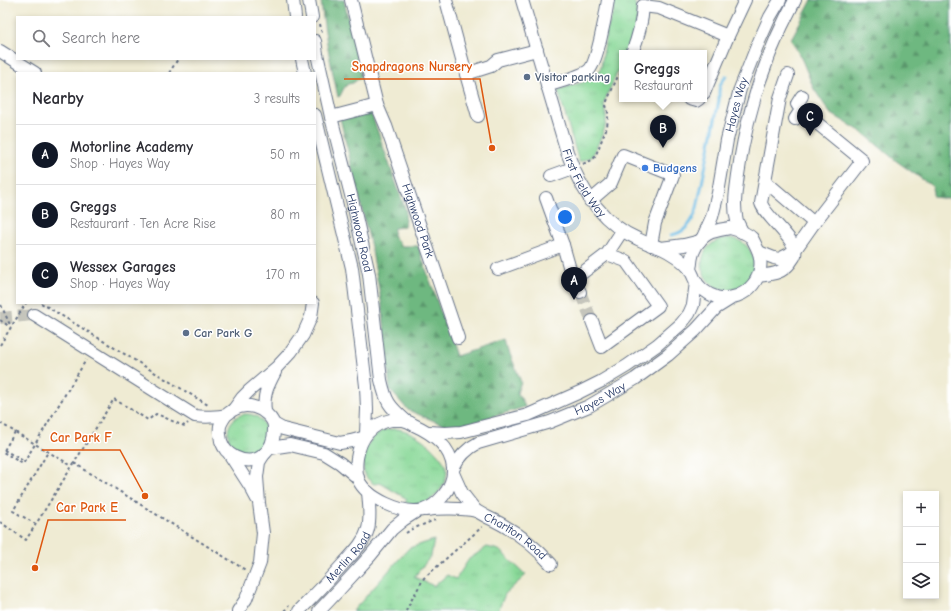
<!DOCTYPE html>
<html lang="en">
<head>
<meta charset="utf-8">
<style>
	:root { --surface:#fff; --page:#f7f7f7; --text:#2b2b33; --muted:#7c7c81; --line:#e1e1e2; --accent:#111827 }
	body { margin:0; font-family:"Comic Neue",sans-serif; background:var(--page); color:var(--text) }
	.controls { position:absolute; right:12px; bottom:12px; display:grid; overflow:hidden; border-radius:0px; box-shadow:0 2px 6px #0003 }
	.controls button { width:36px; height:36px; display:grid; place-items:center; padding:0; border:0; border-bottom:1px solid var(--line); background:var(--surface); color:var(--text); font:20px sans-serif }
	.you { position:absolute; left:565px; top:217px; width:14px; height:14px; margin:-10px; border:3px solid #fff; border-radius:50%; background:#1a73e8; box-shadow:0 0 0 6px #1a73e833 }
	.badge { display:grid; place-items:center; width:26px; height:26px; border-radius:50%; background:var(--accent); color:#fff; font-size:13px; font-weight:700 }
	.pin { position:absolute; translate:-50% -33px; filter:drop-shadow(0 1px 2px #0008) }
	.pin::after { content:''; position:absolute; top:21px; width:14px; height:12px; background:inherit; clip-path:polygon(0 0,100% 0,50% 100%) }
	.popup { position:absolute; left:619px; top:50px; width:88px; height:52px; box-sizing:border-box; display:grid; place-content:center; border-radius:0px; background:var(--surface); filter:drop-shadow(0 1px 3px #0005); font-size:13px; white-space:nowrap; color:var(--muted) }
	.popup b { font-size:15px; color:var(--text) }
	.popup::after { content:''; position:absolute; left:50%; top:100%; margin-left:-8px; border:8px solid transparent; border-top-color:var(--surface) }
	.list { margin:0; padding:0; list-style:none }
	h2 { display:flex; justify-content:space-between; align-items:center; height:52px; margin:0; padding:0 16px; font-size:17px }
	h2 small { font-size:13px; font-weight:400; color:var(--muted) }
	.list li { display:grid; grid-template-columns:26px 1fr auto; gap:12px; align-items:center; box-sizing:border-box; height:60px; padding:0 16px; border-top:1px solid var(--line) }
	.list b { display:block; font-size:15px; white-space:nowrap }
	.list p { margin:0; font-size:13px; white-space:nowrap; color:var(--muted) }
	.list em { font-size:13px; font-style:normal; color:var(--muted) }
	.icon { flex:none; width:22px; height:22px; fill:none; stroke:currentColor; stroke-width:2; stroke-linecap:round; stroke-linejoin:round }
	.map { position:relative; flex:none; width:951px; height:611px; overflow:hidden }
	.search { position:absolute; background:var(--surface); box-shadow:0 2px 6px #0003; left:16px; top:16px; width:300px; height:44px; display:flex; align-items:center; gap:10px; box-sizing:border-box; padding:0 14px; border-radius:0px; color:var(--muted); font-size:15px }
	.panel { position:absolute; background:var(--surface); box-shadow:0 2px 6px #0003; left:16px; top:72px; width:300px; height:232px; border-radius:0px }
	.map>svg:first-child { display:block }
	.grass { fill:url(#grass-tufts); stroke:#52847a }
	.forest { fill:url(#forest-firs); stroke:#44746f }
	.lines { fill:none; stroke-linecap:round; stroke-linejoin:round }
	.stream { stroke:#6abbe5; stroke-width:3 }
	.minor-tunnel { stroke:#c5c5bc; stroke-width:12; stroke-dasharray:12 6; stroke-linecap:butt }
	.minor-casing { stroke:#657187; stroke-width:14 }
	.path { stroke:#657187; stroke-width:2; stroke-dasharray:3 3; stroke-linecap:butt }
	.minor { stroke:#fff; stroke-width:12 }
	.service-dot { fill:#5c6f8a; stroke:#fff; stroke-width:1.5 }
	.shop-dot { fill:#3f7fe0; stroke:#fff; stroke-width:1.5 }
	.labels { text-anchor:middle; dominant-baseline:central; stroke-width:3; stroke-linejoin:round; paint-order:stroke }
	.service-label { font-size:12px; font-weight:bold; fill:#4e5e75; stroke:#fff; text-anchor:start }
	.street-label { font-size:12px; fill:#1b2f5e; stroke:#fff }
	.shop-label { font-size:12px; font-weight:bold; fill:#366cbe; stroke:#fff; text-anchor:start }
	.leader { fill:none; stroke:#de5710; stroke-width:1.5 }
	.callout-dot { fill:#de5710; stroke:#fff; stroke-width:1.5 }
	.callout-label { font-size:13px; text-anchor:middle; font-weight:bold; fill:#de5710; stroke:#fff; stroke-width:3; stroke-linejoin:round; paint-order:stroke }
</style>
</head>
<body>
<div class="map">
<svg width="951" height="611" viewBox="0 0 951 611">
	<defs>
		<pattern id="grass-tufts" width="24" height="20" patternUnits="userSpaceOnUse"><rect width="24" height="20" fill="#88d897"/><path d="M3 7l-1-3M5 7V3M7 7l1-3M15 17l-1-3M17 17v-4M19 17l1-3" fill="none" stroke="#75ba85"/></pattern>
		<pattern id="forest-firs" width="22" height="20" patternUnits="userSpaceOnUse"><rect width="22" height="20" fill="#6eb880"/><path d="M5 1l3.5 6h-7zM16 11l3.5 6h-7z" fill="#5a966c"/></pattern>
	</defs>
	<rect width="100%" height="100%" fill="#fff"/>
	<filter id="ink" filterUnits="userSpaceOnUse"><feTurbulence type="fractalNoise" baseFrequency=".025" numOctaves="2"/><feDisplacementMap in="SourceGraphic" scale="8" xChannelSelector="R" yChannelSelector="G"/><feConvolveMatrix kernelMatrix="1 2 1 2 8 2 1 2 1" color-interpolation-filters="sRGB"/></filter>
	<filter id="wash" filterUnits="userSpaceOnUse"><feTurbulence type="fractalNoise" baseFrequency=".012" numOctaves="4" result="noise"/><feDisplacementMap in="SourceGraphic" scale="16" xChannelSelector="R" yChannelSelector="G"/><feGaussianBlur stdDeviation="0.9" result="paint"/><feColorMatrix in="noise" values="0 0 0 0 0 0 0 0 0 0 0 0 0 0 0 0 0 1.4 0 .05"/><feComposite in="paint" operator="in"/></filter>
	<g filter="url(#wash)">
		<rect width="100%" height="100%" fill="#efebd3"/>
		<g class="grass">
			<path d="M 614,0 L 634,0 C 641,22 634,33 626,53 L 622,53 L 622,62 L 605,100 L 604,106 L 606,112 L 606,124 L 603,133 L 592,157 L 579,162 L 558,90 L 590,80 L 597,77 L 601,67 L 607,30 L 614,10 Z"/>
			<circle cx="728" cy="264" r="26"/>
			<circle cx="247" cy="433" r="19"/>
			<path d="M 398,429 C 416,432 433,446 443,461 C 443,461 446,465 446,466 C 450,479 438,497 426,502 C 419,505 412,504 405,503 L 407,499 L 380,483 L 374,484 C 370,481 367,479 365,475 C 359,459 367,438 382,431 C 387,429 393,429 398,429 Z"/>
			<path d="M 434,540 L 431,556 L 414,577 L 434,586 L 447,575 L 456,579 L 469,559 L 487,547 L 499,550 L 526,575 L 505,594 L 498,611 L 353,611 L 409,548 Z"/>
		</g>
		<g class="forest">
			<path d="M 321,0 L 344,0 L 361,77 L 353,83 L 348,84 L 344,88 L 340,96 L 338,97 C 331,65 324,33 321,0 Z"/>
			<path d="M 812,0 L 951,0 L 951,199 L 933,197 L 933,187 L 895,160 L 862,132 L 830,113 L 814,89 L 802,60 L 791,39 Z"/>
			<path d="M 369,107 L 406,211 L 404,227 L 394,228 L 393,235 L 401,246 L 418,246 L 456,356 L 506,340 L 508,349 L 521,382 L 517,392 L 523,402 L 525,407 L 468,424 L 444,425 L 408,410 L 390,390 L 383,311 L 372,251 L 339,114 Z"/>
		</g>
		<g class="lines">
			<path class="stream" d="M 671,235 C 685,233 693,222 697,208 L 719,100 C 719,89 718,84 727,76"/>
		</g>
	</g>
	<g filter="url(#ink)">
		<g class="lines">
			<g class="minor-tunnel">
				<path d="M 580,292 L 592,321"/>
				<path d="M 0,318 L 34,315"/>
			</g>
			<g class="minor-casing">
				<g id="minor">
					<path d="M 293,0 L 295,17"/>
					<path d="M 309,0 L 312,17"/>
					<path id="s1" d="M 351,0 L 377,105 L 386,126 L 458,338"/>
					<path d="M 446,0 L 466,74 L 491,66 L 498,60 L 537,50"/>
					<path id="s2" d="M 522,0 L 567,152 C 580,189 601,223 638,239 C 645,243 653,245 661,248 C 672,253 682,260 690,269"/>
					<path d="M 643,6 L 659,8 L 728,36"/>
					<path id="s3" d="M 315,41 L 317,54 L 331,117 L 352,199 L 369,274 L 381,380 C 386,402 389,406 405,420"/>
					<path d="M 0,51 L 35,73"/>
					<path d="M 632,53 C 638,38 642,23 643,6"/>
					<path d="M 302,59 L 305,73"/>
					<path d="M 466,74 L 478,116"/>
					<path d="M 547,86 C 558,82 579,77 588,71 C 597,65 606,13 608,0"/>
					<path d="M 704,93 L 728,36 L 745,0"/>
					<path d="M 689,99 L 696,101 L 699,99"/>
					<path d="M 315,115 L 352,268 L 366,386 L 367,409 L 366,434"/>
					<path d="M 331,117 L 377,105"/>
					<path d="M 795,119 L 801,110 L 797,104 L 802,96"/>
					<path d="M 551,176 L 573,168"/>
					<path d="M 765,181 L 814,223"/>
					<path d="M 546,198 L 563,245 L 573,280 L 580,292"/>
					<path d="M 590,201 L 611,183 L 623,155 L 673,175 L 655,223 L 651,245"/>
					<path d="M 730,228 C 737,230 746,232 752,238 C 753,240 755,244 756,246 C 771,274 746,304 716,297 C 707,294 698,287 694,278 C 693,275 691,272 690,269 C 690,267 691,265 691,263 C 692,250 699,237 712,232 C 718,230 723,229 730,228 Z"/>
					<path d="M 742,232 C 741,228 738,224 737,221 C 733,206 736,190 738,175 C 746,115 766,54 795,0"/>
					<path id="s4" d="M 703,237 L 712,217 L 718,193 L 727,140 L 740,89 L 757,46 L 770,17 L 780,0"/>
					<path d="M 661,248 L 684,245 L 700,241"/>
					<path d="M 759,252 L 774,258 L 779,259 L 789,254 L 795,250 L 814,223 L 862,161 L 861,159 L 801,110"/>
					<path d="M 498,269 L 563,245"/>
					<path d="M 759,276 C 772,274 781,274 790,263 C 791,261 794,258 795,255 C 799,241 765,217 761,203 L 780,98 L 788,75"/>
					<path d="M 573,280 L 607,254 L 622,231"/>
					<path d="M 34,315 L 195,416 C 202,417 219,417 226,415 C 228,414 231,411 233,410 C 239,406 247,405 254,407 C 262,409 274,418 274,427 C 275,451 257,468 235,457 C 227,453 224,449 221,441 C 220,436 219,431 220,426 C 221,422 224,418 226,415"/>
					<path d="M 592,321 L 602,347 L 658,306 L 626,261 L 607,254"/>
					<path d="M 234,409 L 242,398 L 250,390 L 277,367 L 291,352 L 303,335 L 311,317 L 313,303"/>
					<path d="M 265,412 C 263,395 267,387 275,372"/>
					<path d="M 391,420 C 395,420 399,420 403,420 C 407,421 411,423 414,425 C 432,433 451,447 453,468 C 454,478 449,489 443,496 C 438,502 430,508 423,510 C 403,515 366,498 358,479 C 356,472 356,465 357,458 C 360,438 371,424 391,420 Z"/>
					<path d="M 274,424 L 283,429 L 340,443 L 351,441 L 362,438"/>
					<path d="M 429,432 L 445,433 L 461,432 L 528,415 L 580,392 L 602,381 L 627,366 L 657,345 L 681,324 L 689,314 L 693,305 L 696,282"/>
					<path d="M 270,448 L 290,445 L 324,453 L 340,463 L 358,478"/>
					<path d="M 230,455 L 250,486 L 257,499"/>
					<path id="s5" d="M 453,469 C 459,457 466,449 478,443 L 550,422 L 589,406 L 635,379 L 668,355 L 696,330 L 716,308 L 732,298"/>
					<path d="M 453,473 L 462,493 L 476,511"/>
					<path id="s6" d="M 426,510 C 440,508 462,508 476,511 C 479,512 483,515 487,517 C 512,528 533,544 551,564"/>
					<path d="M 238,611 L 246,599 L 260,563 L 263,533 L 259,503 L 257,477 L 259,462 L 264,454"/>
					<path id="s7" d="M 299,611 C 314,596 329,580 343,564 C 353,553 364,543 368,529 C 371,517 369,504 368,492"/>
					<path d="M 319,611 L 337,592 L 370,556 L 392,529 L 403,520 L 417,511"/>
				</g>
			</g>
			<g class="path">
				<path d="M 320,24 L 322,33"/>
				<path d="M 169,73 L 178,59"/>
				<path d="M 583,164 L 592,160 L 595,157 L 607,127 L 608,118 L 608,110 L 606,106 L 607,101 L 618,76 L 622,73"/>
				<path d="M 41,303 L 208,405 L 208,406"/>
				<path d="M 1,305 L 11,327"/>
				<path d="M 0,320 L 10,327"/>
				<path d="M 0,345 L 26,303"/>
				<path d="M 0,423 L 72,466"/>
				<path d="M 15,432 L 3,452 L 23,464 L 86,360"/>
				<path d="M 4,450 L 25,462"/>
				<path d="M 74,463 L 247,571"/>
				<path d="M 0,522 L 26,540 L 114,399 L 148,420 L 156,414 L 159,415 L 179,424 L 185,426 L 188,423"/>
				<path d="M 36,524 L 13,511 L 48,452"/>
				<path d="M 406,533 L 412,529 L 435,520"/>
				<path d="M 284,611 L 289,606"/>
				<path d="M 406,611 L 412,599 L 424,578 L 482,527"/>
			</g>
			<use href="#minor" class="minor"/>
		</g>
	</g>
	<g class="service-dot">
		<circle cx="527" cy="77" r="4"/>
		<circle cx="186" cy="333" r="4"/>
	</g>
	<circle class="shop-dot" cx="645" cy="168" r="4"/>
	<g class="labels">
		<g class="service-label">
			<text x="535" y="77">Visitor parking</text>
			<text x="194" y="333">Car Park G</text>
		</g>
		<g class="street-label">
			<text stroke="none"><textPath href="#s4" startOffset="137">Hayes Way</textPath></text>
			<text stroke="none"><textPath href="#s2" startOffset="194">First Field Way</textPath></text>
			<text stroke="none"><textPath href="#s1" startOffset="231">Highwood Park</textPath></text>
			<text stroke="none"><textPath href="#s3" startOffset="197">Highwood Road</textPath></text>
			<text stroke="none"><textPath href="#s5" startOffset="167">Hayes Way</textPath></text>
			<text stroke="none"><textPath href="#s6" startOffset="97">Charlton Road</textPath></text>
			<text stroke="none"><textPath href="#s7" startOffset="73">Merlin Road</textPath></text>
		</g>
		<g class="shop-label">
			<text x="653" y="168">Budgens</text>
		</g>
	</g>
	<path class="leader" d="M492 148L480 79H344M145 496L120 450H42M35 568L48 520H126"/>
	<g class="callout-dot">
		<circle cx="492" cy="148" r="4"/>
		<circle cx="145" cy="496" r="4"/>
		<circle cx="35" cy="568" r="4"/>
	</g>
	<g class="callout-label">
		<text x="412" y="71">Snapdragons Nursery</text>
		<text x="81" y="442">Car Park F</text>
		<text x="87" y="512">Car Park E</text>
	</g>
</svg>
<div class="controls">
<button>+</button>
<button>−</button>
<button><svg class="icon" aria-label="layers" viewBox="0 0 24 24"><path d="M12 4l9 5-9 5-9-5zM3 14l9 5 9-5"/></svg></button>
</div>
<div class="you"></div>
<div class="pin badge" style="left:574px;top:300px">A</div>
<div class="pin badge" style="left:663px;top:148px">B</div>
<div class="popup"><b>Greggs</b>Restaurant</div>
<div class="pin badge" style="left:810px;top:136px">C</div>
<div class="search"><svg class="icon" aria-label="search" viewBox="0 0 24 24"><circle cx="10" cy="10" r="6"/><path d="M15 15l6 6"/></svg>Search here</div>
<section class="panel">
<h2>Nearby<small>3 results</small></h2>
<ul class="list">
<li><span class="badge">A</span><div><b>Motorline Academy</b><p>Shop · Hayes Way</p></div><em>50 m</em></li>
<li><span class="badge">B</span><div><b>Greggs</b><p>Restaurant · Ten Acre Rise</p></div><em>80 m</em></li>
<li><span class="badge">C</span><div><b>Wessex Garages</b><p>Shop · Hayes Way</p></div><em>170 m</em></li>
</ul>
</section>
</div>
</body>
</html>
